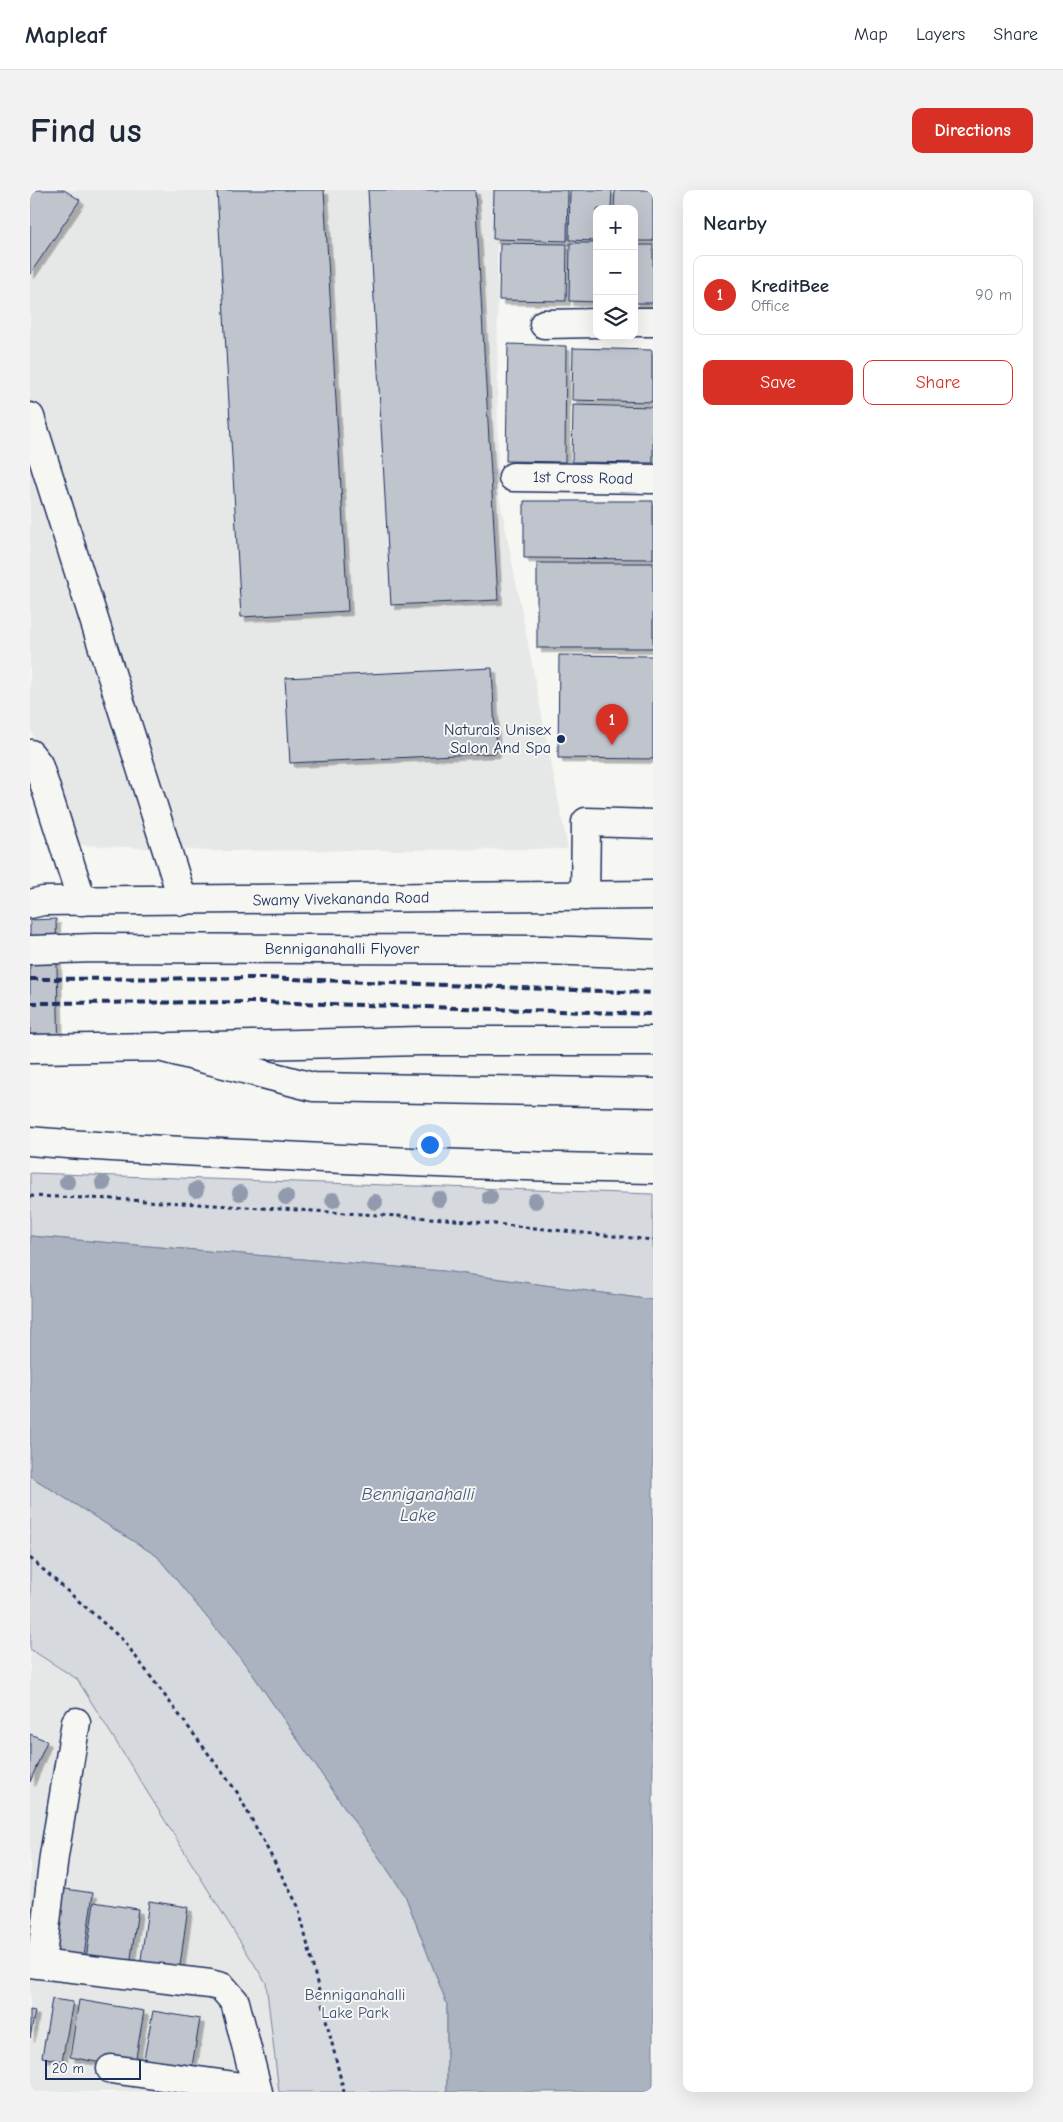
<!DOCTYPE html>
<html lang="en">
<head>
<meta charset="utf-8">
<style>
	:root { --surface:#fff; --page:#f2f2f3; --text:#1f2937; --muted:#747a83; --line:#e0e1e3; --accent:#d93025 }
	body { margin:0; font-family:"Comic Neue",sans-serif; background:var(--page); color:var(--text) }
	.controls { position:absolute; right:15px; top:15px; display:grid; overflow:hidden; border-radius:10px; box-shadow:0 5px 20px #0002 }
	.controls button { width:45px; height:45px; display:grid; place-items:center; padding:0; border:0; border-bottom:1px solid var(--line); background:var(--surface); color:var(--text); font:25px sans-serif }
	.scale { position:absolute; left:15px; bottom:12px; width:96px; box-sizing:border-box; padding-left:5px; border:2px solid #1b2f5e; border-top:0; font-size:14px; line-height:18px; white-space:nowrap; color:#1b2f5e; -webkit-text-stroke:4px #f6f6f2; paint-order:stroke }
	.you { position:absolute; left:399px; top:954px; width:18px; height:18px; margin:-12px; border:4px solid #fff; border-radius:50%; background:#1a73e8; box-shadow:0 0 0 8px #1a73e833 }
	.badge { display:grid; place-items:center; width:32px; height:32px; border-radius:50%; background:var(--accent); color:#fff; font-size:16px; font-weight:700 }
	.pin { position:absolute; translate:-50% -41px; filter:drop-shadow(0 1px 2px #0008) }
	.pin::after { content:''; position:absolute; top:26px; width:18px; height:15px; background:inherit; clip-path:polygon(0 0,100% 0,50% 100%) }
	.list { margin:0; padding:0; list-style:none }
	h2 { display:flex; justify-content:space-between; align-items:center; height:65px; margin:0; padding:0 20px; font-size:21px }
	h2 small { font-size:16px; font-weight:400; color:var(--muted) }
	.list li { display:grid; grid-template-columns:32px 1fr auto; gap:15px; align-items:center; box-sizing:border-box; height:80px; margin:0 10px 10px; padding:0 10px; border:1px solid var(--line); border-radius:10px }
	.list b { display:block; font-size:19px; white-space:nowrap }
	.list p { margin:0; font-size:16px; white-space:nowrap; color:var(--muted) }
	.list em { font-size:16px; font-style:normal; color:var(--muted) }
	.actions { display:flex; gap:10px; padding:15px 20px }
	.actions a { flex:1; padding:11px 0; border:1px solid var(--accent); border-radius:10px; text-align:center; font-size:18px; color:var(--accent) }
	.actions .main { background:var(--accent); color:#fff }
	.icon { flex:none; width:28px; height:28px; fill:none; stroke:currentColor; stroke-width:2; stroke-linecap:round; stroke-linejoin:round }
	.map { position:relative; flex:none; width:623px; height:1902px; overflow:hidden; border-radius:10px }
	header { display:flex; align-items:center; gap:30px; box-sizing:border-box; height:70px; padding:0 25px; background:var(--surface); border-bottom:1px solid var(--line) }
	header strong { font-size:24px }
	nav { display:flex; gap:28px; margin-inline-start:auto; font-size:18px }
	.intro { display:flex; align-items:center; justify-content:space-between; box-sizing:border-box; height:120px; padding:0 30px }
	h1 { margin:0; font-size:35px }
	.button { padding:12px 22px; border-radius:10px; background:var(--accent); color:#fff; font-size:18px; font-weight:700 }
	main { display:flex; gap:30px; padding:0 30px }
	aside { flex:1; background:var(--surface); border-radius:10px; box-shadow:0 5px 20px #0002 }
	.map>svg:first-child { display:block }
	.built { fill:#e6e7e7 }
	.green { fill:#d6d9dd; stroke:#78849e }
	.water { fill:#abb2c0; stroke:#717e99 }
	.building { fill:#c0c4cd; stroke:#1b2f5e; filter:url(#shadow) }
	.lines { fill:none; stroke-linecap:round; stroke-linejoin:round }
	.minor-casing { stroke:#1b2f5e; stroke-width:31 }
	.major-casing { stroke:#1b2f5e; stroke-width:31 }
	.highway-casing { stroke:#1b2f5e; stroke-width:31 }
	.path { stroke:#1b2f5e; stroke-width:3; stroke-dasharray:4 4; stroke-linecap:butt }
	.minor { stroke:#f6f6f2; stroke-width:28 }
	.major { stroke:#f6f6f2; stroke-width:28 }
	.highway { stroke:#f6f6f2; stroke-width:28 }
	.rail { stroke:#1b2f5e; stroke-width:4; stroke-dasharray:8 4; stroke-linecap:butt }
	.tree { fill:#929bae }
	.poi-dot { fill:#1b2f5e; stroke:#f6f6f2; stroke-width:2 }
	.labels { text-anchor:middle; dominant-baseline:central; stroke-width:4; stroke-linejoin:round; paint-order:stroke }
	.street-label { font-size:16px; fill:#1b2f5e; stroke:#f6f6f2 }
	.poi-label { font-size:16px; fill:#1b2f5e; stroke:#f6f6f2; text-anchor:end }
	.park-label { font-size:16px; fill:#405177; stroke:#f6f6f2 }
	.water-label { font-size:18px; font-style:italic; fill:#46567b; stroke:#f6f6f2 }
</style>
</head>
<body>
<header>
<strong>Mapleaf</strong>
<nav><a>Map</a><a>Layers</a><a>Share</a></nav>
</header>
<div class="intro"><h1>Find us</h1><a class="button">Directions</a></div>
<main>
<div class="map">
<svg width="623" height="1902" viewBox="0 0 623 1902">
	<defs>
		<filter id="shadow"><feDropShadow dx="4.5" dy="4.5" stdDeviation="0" flood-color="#0004"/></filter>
	</defs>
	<rect width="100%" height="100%" fill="#f6f6f2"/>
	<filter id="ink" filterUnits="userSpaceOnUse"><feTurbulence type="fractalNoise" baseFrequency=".02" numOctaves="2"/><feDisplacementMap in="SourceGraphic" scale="10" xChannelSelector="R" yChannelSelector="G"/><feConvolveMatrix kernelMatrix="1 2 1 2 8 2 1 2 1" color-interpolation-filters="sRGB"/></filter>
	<g filter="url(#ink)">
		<g class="built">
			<path d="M 0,0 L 467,0 L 468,300 L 538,659 L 185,661 L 48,655 L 0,538 Z"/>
			<path d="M 0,1459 L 47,1489 L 236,1793 L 249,1902 L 0,1902 Z"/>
		</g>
		<g class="green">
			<path d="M 0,983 L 623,1004 L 623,1110 L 413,1081 L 0,1046 Z"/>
			<path d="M 0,1286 L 127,1366 L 219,1479 L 375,1705 L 417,1814 L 417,1902 L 249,1902 L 236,1793 L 47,1489 L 0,1459 Z"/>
		</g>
		<path class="water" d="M 0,1046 L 413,1081 L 623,1110 L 623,1902 L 417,1902 L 417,1814 L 375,1705 L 219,1479 L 127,1366 L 0,1286 Z"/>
		<g class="building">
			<path d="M 0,0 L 34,0 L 50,10 L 0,84 Z"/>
			<path d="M 187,0 L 294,0 L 318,421 L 211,427 Z"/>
			<path d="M 338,0 L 445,0 L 468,410 L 361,415 Z"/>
			<path d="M 464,0 L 538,0 L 537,51 L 463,49 Z"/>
			<path d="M 540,0 L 582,0 L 581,19 L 567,19 L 567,51 L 539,50 Z"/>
			<path d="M 585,0 L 623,0 L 623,51 L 604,51 L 604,19 L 584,19 Z"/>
			<path d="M 470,53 L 537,54 L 536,111 L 469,110 Z"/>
			<path d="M 540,53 L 567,53 L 567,112 L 539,111 Z"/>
			<rect x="604" y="55" width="19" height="58"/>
			<path d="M 478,154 L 536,156 L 535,272 L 476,271 Z"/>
			<path d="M 543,158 L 622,160 L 622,212 L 542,210 Z"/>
			<path d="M 543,215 L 623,217 L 623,273 L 542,272 Z"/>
			<path d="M 494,311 L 623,311 L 623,369 L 494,368 Z"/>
			<rect x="507" y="373" width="116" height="85"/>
			<path d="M 529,465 L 623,466 L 623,569 L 528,568 Z"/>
			<path d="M 462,478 L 466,563 L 260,573 L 255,488 Z"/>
			<path d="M 26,729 L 29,869 L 0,869 L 0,730 Z"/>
			<path d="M 0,1544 L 17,1551 L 0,1592 Z"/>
			<path d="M 29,1698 L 63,1703 L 54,1766 L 20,1762 Z"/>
			<path d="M 119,1711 L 158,1717 L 149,1783 L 110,1777 Z"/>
			<path d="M 64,1712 L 108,1719 L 99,1782 L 55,1776 Z"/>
			<path d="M 22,1809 L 43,1812 L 32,1871 L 12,1867 Z"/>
			<path d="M 49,1810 L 114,1821 L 104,1879 L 40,1867 Z"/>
			<path d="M 0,1820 L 5,1821 L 0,1848 Z"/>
			<path d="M 123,1821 L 170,1829 L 160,1888 L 112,1879 Z"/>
		</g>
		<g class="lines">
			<g class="minor-casing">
				<g id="minor">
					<path d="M 604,132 L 623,132"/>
					<path d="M 514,134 L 567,133"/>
					<path d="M 0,227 L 153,711"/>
					<path d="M 483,287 L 623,289"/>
					<path d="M 0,564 L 8,574 L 52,711"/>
					<path d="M 555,706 L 556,632 L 623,634"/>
					<path d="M 0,951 C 78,958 156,961 234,965 C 364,972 493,977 623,979"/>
					<path d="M 0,1773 L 180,1794 L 192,1797 L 205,1812 L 228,1902"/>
					<path d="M 11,1773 L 24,1666 L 46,1532"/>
					<path d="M 81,1879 L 227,1899"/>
				</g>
			</g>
			<g class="major-casing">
				<g id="major">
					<path d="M 0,714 L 13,711 L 623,705"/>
					<path d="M 142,857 L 390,851 L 623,851"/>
				</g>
			</g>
			<g class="highway-casing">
				<g id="highway">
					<path d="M 0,760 L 65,758 L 515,760 L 623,764"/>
					<path d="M 0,859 L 129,857 L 283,897 L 623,903"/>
				</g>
			</g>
			<g class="path">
				<path d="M 0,1006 L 84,1009 L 416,1029 L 623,1050"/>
				<path d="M 0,1368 L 94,1451 L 207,1602 L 268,1716 L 314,1902"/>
			</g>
			<use href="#minor" class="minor"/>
			<use href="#major" class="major"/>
			<use href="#highway" class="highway"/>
			<g class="rail">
				<path d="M 0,789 L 235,788 L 623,803"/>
				<path d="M 0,813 L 235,812 L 623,824"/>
			</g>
		</g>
		<g class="tree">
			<circle cx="37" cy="992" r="8"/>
			<circle cx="73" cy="993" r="8"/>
			<circle cx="166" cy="1000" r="8"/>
			<circle cx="210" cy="1003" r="8"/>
			<circle cx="256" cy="1007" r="8"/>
			<circle cx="460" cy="1007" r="8"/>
			<circle cx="409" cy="1009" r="8"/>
			<circle cx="303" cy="1010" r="8"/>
			<circle cx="505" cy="1011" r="8"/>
			<circle cx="345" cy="1012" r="8"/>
		</g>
	</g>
	<circle class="poi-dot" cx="531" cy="549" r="5"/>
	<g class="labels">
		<g class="street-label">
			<text transform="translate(553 288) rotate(1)">1st Cross Road</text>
			<text transform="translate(311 709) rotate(-1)">Swamy Vivekananda Road</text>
			<text x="312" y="759">Benniganahalli Flyover</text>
		</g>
		<g class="poi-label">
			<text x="521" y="540">Naturals Unisex<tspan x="521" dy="18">Salon And Spa</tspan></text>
		</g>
		<g class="park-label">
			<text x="325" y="1805">Benniganahalli<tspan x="325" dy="18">Lake Park</tspan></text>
		</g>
		<g class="water-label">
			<text x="388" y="1304">Benniganahalli<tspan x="388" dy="21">Lake</tspan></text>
		</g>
	</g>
</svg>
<div class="controls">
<button>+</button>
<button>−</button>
<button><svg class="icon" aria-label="layers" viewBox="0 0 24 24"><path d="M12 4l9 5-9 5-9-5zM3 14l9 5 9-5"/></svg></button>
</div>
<div class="scale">20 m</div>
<div class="you"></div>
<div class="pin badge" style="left:582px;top:555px">1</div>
</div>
<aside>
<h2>Nearby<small></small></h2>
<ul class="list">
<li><span class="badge">1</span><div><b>KreditBee</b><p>Office</p></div><em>90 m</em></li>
</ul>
<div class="actions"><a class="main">Save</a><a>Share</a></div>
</aside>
</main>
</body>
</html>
